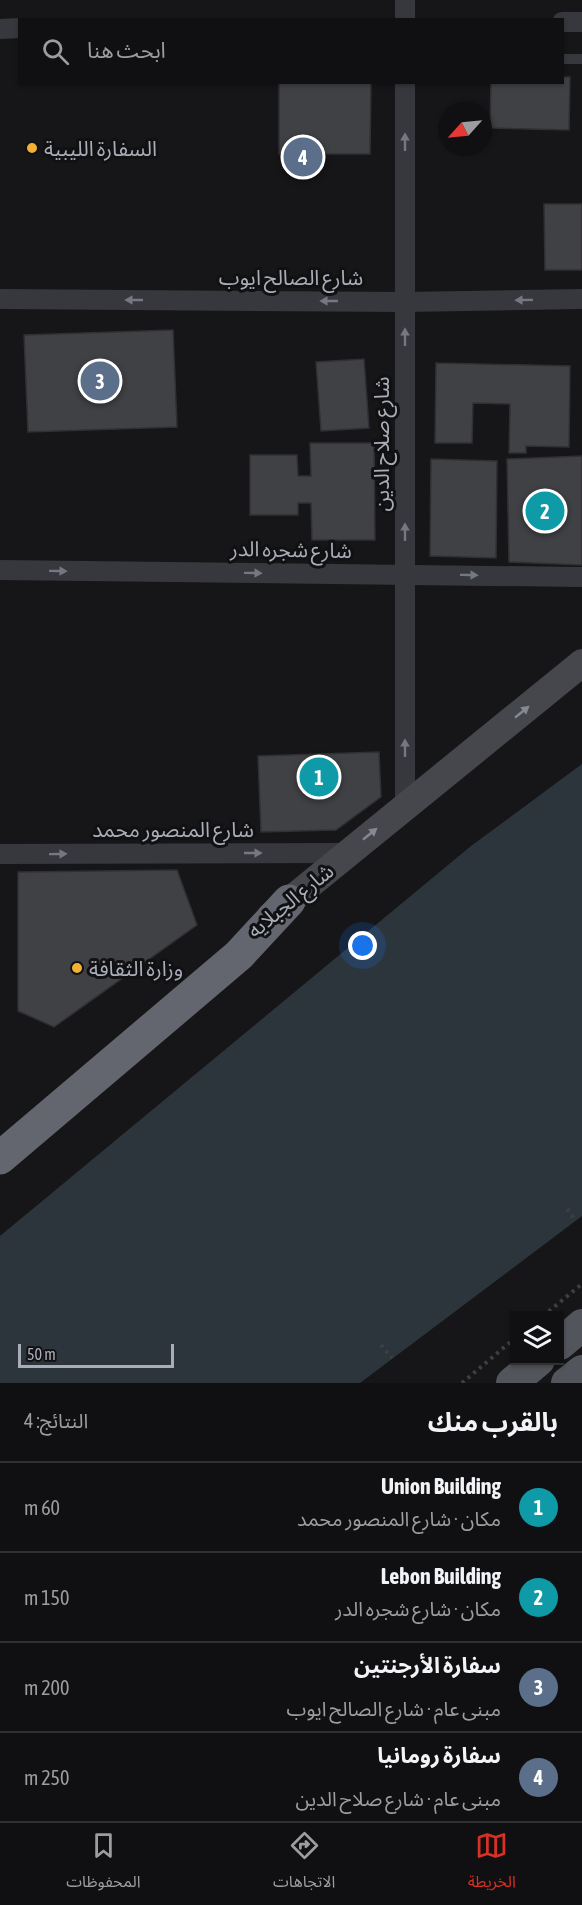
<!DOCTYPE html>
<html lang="ar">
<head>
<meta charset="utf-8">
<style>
	:root { --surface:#101012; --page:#19191b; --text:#f1f3f6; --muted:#9c9d9f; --line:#303032; --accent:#d93025 }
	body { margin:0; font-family:"Asap Condensed","Noto Sans Arabic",sans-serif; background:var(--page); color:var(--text); direction:rtl }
	.controls { position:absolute; right:18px; bottom:18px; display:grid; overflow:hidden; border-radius:0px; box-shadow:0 2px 4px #0004 }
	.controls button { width:54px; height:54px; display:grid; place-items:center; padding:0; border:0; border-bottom:2px solid var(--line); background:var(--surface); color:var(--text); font:30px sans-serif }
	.compass { position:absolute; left:438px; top:102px; width:54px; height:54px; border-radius:50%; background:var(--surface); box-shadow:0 2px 4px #0004; rotate:243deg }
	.scale { position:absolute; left:18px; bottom:15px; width:156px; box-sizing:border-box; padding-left:6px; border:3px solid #a8adb8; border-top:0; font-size:16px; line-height:21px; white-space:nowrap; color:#a8adb8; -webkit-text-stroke:4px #111113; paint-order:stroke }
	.you { position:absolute; left:363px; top:946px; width:21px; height:21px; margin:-15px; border:4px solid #fff; border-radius:50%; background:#1a73e8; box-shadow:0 0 0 9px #1a73e833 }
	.badge { display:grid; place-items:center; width:39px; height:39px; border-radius:50%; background:var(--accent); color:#fff; font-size:20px; font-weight:700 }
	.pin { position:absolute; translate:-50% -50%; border:3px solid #fff; box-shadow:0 2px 6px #0006 }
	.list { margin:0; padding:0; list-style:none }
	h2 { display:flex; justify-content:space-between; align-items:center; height:78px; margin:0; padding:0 24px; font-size:26px }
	h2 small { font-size:20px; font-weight:400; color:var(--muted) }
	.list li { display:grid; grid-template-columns:39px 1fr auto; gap:18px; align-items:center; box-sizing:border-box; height:90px; padding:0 24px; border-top:2px solid var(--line) }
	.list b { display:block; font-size:22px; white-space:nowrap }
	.list p { margin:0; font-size:20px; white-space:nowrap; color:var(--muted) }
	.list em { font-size:20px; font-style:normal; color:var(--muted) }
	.icon { flex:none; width:33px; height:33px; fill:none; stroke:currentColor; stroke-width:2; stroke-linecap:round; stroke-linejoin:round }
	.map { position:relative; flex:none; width:582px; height:1383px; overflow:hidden; direction:ltr }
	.search { position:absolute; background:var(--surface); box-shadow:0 2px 4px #0004; left:18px; right:18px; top:18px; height:66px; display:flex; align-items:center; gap:15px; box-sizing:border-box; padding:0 21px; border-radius:0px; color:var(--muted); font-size:22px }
	.sheet { height:438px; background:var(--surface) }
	nav { display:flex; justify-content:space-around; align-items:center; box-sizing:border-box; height:84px; border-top:2px solid var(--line); background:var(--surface); font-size:16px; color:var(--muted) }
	nav a { display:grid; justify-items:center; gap:3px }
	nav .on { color:var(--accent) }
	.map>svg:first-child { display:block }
	.water { fill:#2c353c }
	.building { fill:#404145; stroke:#303034; stroke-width:1.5 }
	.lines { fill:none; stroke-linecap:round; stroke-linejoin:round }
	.path { stroke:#3d3f44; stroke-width:4; stroke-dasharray:3 4.5; stroke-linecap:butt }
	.lane { stroke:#37383d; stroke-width:10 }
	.street { stroke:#37383d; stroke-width:20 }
	.secondary { stroke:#45474d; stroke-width:28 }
	.primary { stroke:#53555c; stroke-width:32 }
	.highway { stroke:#63666e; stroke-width:33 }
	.oneway { fill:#757881 }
	.oneway2 { fill:#858993 }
	.poi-dot { fill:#f2b134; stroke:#111113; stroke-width:2 }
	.labels { text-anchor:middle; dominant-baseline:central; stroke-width:6; stroke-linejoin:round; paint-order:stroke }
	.poi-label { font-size:21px; fill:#a8adb8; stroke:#111113; text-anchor:start }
	.street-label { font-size:21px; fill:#a8adb8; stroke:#111113 }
</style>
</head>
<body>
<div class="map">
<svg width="582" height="1383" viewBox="0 0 582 1383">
	<rect width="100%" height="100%" fill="#161618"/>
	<path class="water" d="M 582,764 L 582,1216 L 360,1383 L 0,1383 L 0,1236 L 471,846 Z"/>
	<g class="building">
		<path d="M 562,77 L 570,77 L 569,130 L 490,128 L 491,82 L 562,82 Z"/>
		<path d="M 279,82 L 371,82 L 370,154 L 279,154 Z"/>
		<path d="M 544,204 L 582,204 L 582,270 L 545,270 Z"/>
		<path d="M 173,330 L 177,427 L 28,432 L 24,335 Z"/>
		<path d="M 364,359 L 369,428 L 321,431 L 316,362 Z"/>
		<path d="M 436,363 L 570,366 L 569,447 L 526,446 L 526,453 L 509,453 L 510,404 L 473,403 L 472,443 L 435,443 Z"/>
		<path d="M 310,443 L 374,443 L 375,540 L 312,540 L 311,503 L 298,503 L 298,515 L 250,515 L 250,455 L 297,455 L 298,476 L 311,476 Z"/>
		<path d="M 582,456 L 582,565 L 509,562 L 507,459 Z"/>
		<path d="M 431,459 L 497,461 L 496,558 L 430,556 Z"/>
		<path d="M 379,752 L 381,797 L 336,830 L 261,832 L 258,756 Z"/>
		<path d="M 177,870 L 197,925 L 54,1027 L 18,1011 L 18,872 Z"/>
	</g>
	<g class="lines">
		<g class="path">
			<path d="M 567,1209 L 576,1221"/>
			<path d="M 543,1316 L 582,1284"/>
			<path d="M 381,1345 L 392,1358"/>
			<path d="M 462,1383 L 514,1339"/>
		</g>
		<path class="lane" d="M 562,59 L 582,59"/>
		<g class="street">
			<path d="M 405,20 L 405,0"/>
			<path d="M 562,22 L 582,22"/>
			<path d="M 0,29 L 20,28"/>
			<path d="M 0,299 L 405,302 L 582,299"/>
			<path d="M 0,570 L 582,577"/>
			<path d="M 405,806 L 405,82"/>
			<path d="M 0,854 L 347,853"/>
		</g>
		<path class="secondary" d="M 271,916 L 582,663"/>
		<g class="primary">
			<path d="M 560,1344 L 582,1325"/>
			<path d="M 512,1383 L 539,1360"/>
			<path d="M 567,1383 L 582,1371"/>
		</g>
		<path class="highway" d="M 0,1158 L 239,955 L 289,901"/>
	</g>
	<defs><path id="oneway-solid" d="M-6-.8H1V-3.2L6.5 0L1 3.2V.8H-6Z" transform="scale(1.5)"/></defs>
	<g class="oneway">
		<use href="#oneway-solid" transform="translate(405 142) rotate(-90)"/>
		<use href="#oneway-solid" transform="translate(134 300) rotate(-180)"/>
		<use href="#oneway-solid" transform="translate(524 300) rotate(179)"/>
		<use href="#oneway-solid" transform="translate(329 301) rotate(-180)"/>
		<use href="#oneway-solid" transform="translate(405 337) rotate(-90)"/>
		<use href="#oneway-solid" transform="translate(405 532) rotate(-90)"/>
		<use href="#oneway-solid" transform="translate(58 571) rotate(1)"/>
		<use href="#oneway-solid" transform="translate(253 573) rotate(1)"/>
		<use href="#oneway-solid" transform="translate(469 575) rotate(1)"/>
		<use href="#oneway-solid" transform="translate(405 748) rotate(-90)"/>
		<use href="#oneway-solid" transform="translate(253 853)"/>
		<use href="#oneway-solid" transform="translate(58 854) rotate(-1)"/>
	</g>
	<g class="oneway2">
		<use href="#oneway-solid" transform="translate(522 712) rotate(-39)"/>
		<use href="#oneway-solid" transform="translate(370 834) rotate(-39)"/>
	</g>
	<g class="poi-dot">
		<circle cx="32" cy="148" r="6"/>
		<circle cx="77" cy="968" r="6"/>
	</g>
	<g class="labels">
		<g class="poi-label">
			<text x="44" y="148">السفارة الليبية</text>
			<text x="89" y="968">وزارة الثقافة</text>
		</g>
		<g class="street-label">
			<text x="291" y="277">شارع الصالح ايوب</text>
			<text transform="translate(381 444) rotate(-90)">شارع صلاح الدين</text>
			<text transform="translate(291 549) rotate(1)">شارع شجره الدر</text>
			<text x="173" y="829">شارع المنصور محمد</text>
			<text transform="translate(290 900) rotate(-39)">شارع الجبلايه</text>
		</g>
	</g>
</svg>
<div class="controls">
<button><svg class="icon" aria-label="layers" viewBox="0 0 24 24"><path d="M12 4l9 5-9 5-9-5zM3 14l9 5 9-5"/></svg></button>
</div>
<svg class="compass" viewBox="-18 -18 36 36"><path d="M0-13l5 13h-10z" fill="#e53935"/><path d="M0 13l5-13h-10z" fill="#9c9d9f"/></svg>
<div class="scale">50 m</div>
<div class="you"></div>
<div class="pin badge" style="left:319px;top:777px;background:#0f9aa8">1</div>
<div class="pin badge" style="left:545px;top:511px;background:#0f9aa8">2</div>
<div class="pin badge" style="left:100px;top:381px;background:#5c6f8a">3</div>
<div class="pin badge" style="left:303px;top:157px;background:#5c6f8a">4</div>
<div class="search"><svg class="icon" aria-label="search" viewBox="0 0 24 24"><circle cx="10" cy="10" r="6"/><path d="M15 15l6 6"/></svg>ابحث هنا</div>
</div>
<section class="sheet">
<h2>بالقرب منك<small>النتائج: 4</small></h2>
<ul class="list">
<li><span class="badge" style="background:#0f9aa8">1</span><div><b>Union Building</b><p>مكان · شارع المنصور محمد</p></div><em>60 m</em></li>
<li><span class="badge" style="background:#0f9aa8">2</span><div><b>Lebon Building</b><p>مكان · شارع شجره الدر</p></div><em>150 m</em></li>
<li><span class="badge" style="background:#5c6f8a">3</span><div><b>سفارة الأرجنتين</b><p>مبنى عام · شارع الصالح ايوب</p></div><em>200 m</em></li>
<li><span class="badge" style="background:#5c6f8a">4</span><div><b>سفارة رومانيا</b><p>مبنى عام · شارع صلاح الدين</p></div><em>250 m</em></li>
</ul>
</section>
<nav>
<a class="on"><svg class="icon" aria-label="map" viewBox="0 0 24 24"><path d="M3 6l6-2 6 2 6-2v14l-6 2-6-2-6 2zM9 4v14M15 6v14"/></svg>الخريطة</a>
<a><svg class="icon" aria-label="directions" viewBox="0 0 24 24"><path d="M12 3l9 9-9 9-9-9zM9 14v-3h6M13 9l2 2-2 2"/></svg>الاتجاهات</a>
<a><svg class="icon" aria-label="saved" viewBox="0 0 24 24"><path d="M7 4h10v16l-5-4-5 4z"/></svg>المحفوظات</a>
</nav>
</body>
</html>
